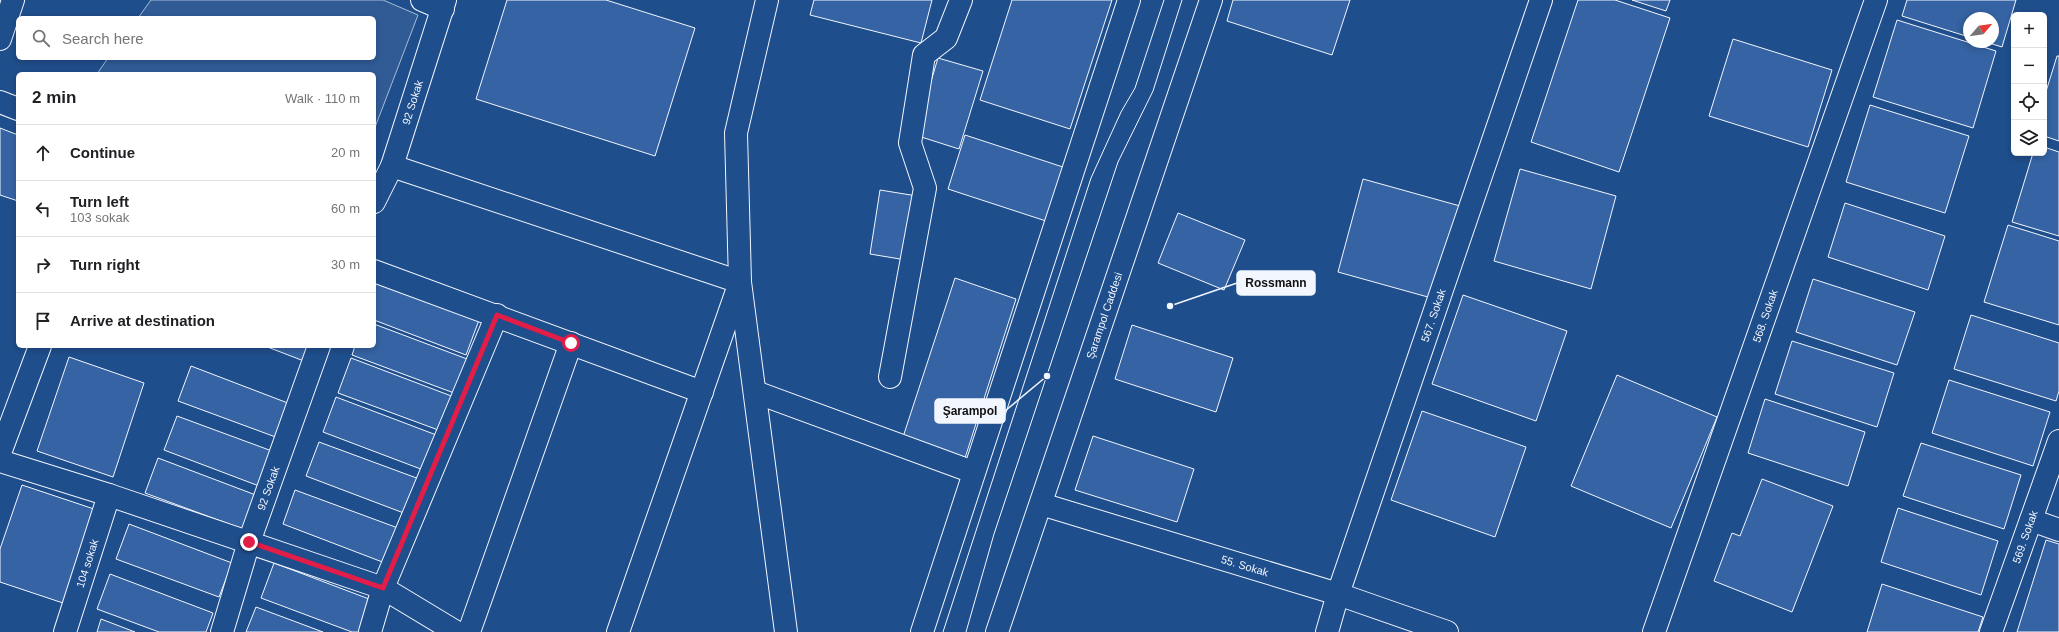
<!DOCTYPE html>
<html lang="en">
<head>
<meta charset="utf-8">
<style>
	:root { --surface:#fff; --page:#f2f2f2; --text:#202124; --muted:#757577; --line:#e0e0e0 }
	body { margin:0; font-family:Helvetica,sans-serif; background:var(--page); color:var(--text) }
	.controls { position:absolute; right:12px; top:12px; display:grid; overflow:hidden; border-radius:6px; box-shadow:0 2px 6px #0003 }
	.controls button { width:36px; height:36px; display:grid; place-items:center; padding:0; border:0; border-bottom:1px solid var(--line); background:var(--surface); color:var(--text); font:20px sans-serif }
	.compass { position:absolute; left:1963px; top:12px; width:36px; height:36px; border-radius:50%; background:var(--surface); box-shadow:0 2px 6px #0003; rotate:61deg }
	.stop { position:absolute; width:12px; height:12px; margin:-9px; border:3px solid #e11d48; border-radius:50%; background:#fff }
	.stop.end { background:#e11d48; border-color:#fff; box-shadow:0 1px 4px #0008 }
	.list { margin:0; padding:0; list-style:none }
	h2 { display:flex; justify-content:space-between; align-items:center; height:52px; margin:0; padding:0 16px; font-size:17px }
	h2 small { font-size:13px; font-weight:400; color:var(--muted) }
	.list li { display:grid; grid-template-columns:26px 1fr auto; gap:12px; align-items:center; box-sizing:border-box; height:56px; padding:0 16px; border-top:1px solid var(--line) }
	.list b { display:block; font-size:15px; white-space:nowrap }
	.list p { margin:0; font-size:13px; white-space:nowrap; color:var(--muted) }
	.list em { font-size:13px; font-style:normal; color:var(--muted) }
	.icon { flex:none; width:22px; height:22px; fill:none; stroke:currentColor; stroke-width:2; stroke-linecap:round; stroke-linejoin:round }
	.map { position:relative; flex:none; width:2059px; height:632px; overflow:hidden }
	.search { position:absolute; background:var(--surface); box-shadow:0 2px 6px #0003; left:16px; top:16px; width:360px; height:44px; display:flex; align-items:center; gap:10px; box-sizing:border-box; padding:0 14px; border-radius:6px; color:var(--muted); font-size:15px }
	.panel { position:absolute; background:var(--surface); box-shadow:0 2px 6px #0003; left:16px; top:72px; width:360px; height:276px; border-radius:6px }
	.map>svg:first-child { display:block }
	.parking { fill:#305b95; stroke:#a8bbd7 }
	.building { fill:#3563a3; stroke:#f2f6ff }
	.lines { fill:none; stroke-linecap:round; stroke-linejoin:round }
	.minor-casing { stroke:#f2f6ff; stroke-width:24 }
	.minor { stroke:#1f4e8c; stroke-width:22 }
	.tram { stroke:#f2f6ff; stroke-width:1 }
	.route { stroke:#e11d48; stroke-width:5 }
	.labels { text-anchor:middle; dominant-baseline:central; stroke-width:3; stroke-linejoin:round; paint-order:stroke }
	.street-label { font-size:11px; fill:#f2f6ff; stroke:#1f4e8c }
	.leader { fill:none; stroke:#f2f6ff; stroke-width:1.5 }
	.callout-dot { fill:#f2f6ff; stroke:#1f4e8c; stroke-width:1.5 }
	.callout { fill:#f2f6ff; stroke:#f2f6ff; stroke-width:1.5 }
	.callout-label { font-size:12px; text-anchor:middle; font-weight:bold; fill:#111 }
</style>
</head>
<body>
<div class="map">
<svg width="2059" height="632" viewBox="0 0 2059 632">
	<rect width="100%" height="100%" fill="#1f4e8c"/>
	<path class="parking" d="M 151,0 L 383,0 L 418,15 L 374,130 L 374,74 L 97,74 L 108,58 L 374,58 L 374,18 L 138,18 Z"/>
	<g class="building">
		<path d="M 507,0 L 606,0 L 695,28 L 655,156 L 476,99 Z"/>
		<path d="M 814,0 L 932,0 L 921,43 L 810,15 Z"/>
		<path d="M 1012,0 L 1112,0 L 1070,129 L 980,100 Z"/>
		<path d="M 1233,0 L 1350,0 L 1332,55 L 1227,21 Z"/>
		<path d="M 1578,0 L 1615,0 L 1670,18 L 1619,172 L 1531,142 Z"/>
		<path d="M 1632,0 L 1670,0 L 1666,11 Z"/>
		<path d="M 1907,0 L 2016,0 L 2002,47 L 1986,42 L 1993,42 L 1993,18 L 1969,18 L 1969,37 L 1902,16 Z"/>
		<path d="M 1897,20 L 1996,51 L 1973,128 L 1873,97 Z"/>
		<path d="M 1733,39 L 1832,70 L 1808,147 L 1709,116 Z"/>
		<path d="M 2057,56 L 2059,56 L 2059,141 L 2044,136 L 2044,98 Z"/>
		<path d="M 938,58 L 983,71 L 959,149 L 915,135 Z"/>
		<path d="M 1870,105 L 1969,136 L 1945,213 L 1846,182 Z"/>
		<path d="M 0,128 L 18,135 L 18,201 L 0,195 Z"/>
		<path d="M 965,135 L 1066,168 L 1049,222 L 948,189 Z"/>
		<path d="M 2044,147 L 2059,152 L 2059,236 L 2012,222 L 2033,153 L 2044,153 Z"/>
		<path d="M 1520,169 L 1616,196 L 1591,289 L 1494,261 Z"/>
		<path d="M 1363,179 L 1460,206 L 1435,299 L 1338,272 Z"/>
		<path d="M 880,190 L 917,196 L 906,260 L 870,254 Z"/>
		<path d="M 1845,203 L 1945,236 L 1928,290 L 1828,257 Z"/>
		<path d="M 1178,213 L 1245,240 L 1224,290 L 1158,263 Z"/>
		<path d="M 2008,225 L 2059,241 L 2059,325 L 1984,302 Z"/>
		<path d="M 955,278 L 1016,299 L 965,458 L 903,437 Z"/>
		<path d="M 1813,279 L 1915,312 L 1897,365 L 1796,332 Z"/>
		<path d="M 376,281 L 479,320 L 466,355 L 374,320 L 374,288 Z"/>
		<path d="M 1463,295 L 1567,331 L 1536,421 L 1432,384 Z"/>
		<path d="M 1971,315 L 2059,343 L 2059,391 L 2056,401 L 1954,369 Z"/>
		<path d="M 374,324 L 467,359 L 454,393 L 352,355 L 355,346 L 374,346 Z"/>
		<path d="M 1132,325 L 1233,358 L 1216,412 L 1115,379 Z"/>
		<path d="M 1792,341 L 1894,373 L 1877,427 L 1775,394 Z"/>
		<path d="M 265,346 L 315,346 L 309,363 Z"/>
		<path d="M 69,357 L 144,383 L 113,477 L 37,451 Z"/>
		<path d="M 351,358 L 454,397 L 441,431 L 338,393 Z"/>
		<path d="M 191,366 L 293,405 L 281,439 L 178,401 Z"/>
		<path d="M 1617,375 L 1717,417 L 1671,528 L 1571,486 Z"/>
		<path d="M 1949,380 L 2050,412 L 2033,466 L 1932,433 Z"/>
		<path d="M 336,397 L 439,436 L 426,471 L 323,432 Z"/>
		<path d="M 1765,399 L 1865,432 L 1848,486 L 1748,453 Z"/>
		<path d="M 1422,411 L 1526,447 L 1495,537 L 1391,500 Z"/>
		<path d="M 177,416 L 280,454 L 267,489 L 164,450 Z"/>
		<path d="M 1093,436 L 1194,469 L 1177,522 L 1075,490 Z"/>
		<path d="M 319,442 L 422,480 L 409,515 L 306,476 Z"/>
		<path d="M 1921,443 L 2021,475 L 2004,529 L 1903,496 Z"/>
		<path d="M 158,458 L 261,497 L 248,531 L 145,493 Z"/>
		<path d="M 1762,479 L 1833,506 L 1792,612 L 1714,581 L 1732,533 L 1740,536 Z"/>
		<path d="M 22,485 L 97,510 L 66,604 L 0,582 L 0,549 Z"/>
		<path d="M 295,490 L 398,528 L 385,563 L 283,524 Z"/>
		<path d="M 1898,508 L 1998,541 L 1981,595 L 1881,562 Z"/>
		<path d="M 129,524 L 232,563 L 219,597 L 116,559 Z"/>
		<path d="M 2046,540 L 2059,544 L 2059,632 L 2017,632 Z"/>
		<path d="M 274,563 L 377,602 L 366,632 L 352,632 L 261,598 Z"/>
		<path d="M 110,574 L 213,613 L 206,632 L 159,632 L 97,609 Z"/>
		<path d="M 1882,584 L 1983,617 L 1978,632 L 1867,632 Z"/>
		<path d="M 256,607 L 323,632 L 246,632 Z"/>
		<path d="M 101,619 L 135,632 L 97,632 Z"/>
	</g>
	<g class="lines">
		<g class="minor-casing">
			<g id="minor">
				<path d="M 422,0 L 443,9"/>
				<path d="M 767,0 L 736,133 L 740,282 L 786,632"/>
				<path d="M 0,39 L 13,0"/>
				<path d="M 0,102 L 18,109"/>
				<path d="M 392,166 L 740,282 L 618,632"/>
				<path id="s1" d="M 374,202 L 392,166 L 445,0"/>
				<path d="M 374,271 L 702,392"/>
				<path d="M 890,377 L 925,188 L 910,143 L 924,55 L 946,38 L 961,0"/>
				<path d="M 755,392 L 973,472"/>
				<path d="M 0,453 L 40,346"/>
				<path d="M 0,461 L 109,495 L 383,588 L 456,632"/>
				<path id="s2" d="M 1041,504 L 1338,594 L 1447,632"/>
				<path d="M 2031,520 L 2059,530"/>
				<path id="s3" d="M 65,632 L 109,495"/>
				<path id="s4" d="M 222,632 L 249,542 L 319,346"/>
				<path d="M 370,632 L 383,588 L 497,315"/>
				<path d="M 469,632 L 571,343"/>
				<path d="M 922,632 L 1129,0"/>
				<path id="s5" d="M 997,632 L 1211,0"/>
				<path id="s6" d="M 1327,632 L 1338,594 L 1541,0"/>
				<path id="s7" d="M 1654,632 L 1876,0"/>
				<path id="s8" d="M 1991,632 L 2059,441"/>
			</g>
		</g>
		<use href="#minor" class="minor"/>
		<g class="tram">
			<path d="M 943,632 L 1091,178 L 1121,112 L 1135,88 L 1164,0"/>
			<path d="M 966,632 L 994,534 L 1118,162 L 1153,91 L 1182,0"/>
		</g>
	</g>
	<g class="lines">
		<path class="route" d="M 249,542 L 383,588 L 497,315 L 571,343"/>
	</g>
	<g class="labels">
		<g class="street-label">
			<text stroke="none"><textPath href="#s1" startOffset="107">92 Sokak</textPath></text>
			<text stroke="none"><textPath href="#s5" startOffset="334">Şarampol Caddesi</textPath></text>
			<text stroke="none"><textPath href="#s6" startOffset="334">567. Sokak</textPath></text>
			<text stroke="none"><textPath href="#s7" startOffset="335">568. Sokak</textPath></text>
			<text stroke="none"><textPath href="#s4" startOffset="151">92 Sokak</textPath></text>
			<text stroke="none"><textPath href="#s8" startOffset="101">569. Sokak</textPath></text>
			<text stroke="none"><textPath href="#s3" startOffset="72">104 sokak</textPath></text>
			<text stroke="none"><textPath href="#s2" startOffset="213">55. Sokak</textPath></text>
		</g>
	</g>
	<path class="leader" d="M1170 306L1237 283M1047 376L1005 411"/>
	<g class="callout-dot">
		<circle cx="1170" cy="306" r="4"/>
		<circle cx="1047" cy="376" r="4"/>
	</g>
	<g class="callout">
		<rect x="1237" y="271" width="78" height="24" rx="4"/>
		<rect x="935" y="399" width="70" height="24" rx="4"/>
	</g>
	<g class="callout-label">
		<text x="1276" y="287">Rossmann</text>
		<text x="970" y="415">Şarampol</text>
	</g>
</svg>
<div class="controls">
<button>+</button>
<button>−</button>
<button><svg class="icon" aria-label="locate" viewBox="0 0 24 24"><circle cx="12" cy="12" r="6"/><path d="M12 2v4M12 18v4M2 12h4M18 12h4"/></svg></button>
<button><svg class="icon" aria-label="layers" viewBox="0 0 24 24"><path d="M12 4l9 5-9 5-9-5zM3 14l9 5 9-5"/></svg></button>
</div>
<svg class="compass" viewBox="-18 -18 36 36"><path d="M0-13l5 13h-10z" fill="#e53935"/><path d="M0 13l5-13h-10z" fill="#757577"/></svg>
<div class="stop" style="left:571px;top:343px"></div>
<div class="stop end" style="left:249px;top:542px"></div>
<div class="search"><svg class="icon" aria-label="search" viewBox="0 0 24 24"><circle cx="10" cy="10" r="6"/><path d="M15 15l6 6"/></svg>Search here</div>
<section class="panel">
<h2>2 min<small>Walk · 110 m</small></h2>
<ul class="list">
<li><svg class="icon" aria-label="ahead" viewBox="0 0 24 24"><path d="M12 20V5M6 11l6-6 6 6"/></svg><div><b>Continue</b></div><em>20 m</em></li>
<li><svg class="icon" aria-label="left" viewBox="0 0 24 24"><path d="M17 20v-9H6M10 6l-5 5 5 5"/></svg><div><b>Turn left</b><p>103 sokak</p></div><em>60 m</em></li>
<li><svg class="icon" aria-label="right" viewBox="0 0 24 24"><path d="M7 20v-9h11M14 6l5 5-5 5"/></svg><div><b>Turn right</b></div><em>30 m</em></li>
<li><svg class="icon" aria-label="arrive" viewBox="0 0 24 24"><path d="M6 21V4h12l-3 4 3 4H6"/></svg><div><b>Arrive at destination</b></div></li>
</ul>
</section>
</div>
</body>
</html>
